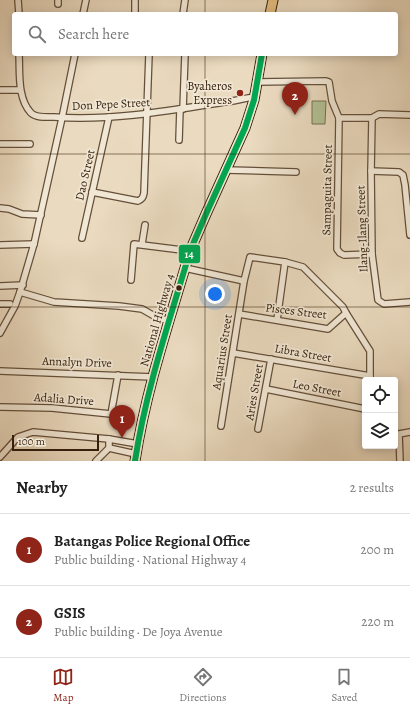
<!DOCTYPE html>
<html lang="en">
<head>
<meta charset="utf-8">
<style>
	:root { --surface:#fff; --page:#f6f6f6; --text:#222; --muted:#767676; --line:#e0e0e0; --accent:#8f2418 }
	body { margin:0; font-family:Alegreya,serif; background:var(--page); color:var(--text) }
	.controls { position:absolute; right:12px; bottom:12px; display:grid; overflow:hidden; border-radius:4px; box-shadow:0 2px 10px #0003 }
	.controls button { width:36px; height:36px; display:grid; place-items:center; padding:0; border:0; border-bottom:1px solid var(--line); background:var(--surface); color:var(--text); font:20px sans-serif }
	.scale { position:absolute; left:12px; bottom:10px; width:87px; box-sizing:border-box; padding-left:4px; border:2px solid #37210d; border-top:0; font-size:11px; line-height:14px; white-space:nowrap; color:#37210d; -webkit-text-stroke:3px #f1e7d5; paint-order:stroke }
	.you { position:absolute; left:215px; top:294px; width:14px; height:14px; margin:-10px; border:3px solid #fff; border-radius:50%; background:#1a73e8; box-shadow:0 0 0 6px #1a73e833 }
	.badge { display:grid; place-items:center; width:26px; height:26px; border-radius:50%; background:var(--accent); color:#fff; font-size:13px; font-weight:700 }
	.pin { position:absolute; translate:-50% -33px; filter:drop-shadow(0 1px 2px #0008) }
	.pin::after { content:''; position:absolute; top:21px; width:14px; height:12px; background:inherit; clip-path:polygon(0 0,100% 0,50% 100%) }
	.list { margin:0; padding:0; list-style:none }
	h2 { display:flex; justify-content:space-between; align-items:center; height:52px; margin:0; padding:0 16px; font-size:17px }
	h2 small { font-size:13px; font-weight:400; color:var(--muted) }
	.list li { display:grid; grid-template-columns:26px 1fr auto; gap:12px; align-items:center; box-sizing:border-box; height:72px; padding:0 16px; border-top:1px solid var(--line) }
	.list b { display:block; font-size:15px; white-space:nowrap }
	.list p { margin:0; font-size:13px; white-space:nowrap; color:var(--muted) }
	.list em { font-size:13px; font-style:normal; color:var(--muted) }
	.icon { flex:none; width:22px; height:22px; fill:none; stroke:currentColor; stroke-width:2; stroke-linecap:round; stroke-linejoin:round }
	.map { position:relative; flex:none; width:410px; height:461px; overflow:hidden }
	.search { position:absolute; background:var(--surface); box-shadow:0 2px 10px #0003; left:12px; right:12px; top:12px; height:44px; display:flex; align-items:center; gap:10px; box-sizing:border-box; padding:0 14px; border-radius:4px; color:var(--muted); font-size:15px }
	.sheet { height:196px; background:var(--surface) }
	nav { display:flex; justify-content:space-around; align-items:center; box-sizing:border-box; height:56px; border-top:1px solid var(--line); background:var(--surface); font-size:11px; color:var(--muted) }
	nav a { display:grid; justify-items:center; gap:2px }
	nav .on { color:var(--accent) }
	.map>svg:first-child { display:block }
	.green { fill:#b2c095; stroke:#747051 }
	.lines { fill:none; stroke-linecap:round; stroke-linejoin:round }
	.street-casing { stroke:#644f3a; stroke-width:8 }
	.primary-casing { stroke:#37210d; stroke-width:11 }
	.street { stroke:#f1e7d5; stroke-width:5.5 }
	.primary { stroke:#e5bd80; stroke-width:9 }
	.bus-1-casing { stroke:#f1e7d5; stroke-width:9 }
	.bus-1 { stroke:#00a651; stroke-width:6 }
	.grid { fill:none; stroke:#37210d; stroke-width:1; stroke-opacity:0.55 }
	.poi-dot { fill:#8f2418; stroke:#f1e7d5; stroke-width:1.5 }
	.bus-dot { fill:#37210d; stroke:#f1e7d5; stroke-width:1.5 }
	.labels { text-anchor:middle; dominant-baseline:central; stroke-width:3.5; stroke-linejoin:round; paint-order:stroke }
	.poi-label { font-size:12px; fill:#37210d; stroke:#f1e7d5; text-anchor:end }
	.street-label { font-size:12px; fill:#37210d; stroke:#f1e7d5 }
	.line-badge { stroke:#f1e7d5; stroke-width:1.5 }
	.badge-label { font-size:11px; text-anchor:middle; font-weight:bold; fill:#fff }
</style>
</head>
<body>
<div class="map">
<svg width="410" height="461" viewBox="0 0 410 461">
	<rect width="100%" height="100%" fill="#eadabf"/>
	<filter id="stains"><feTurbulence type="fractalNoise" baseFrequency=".005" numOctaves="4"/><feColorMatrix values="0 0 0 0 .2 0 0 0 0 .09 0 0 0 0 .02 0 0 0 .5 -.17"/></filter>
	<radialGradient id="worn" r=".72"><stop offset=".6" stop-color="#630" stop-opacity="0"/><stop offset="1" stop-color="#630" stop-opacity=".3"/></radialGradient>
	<path class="green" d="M 312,101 L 326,101 L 325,124 L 312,124 Z"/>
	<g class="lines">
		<g class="street-casing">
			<g id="street">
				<path d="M 18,0 L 19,14"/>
				<path d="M 135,0 L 135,14"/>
				<path d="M 58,4 L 58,0"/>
				<path d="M 83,14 L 86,0"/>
				<path d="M 183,14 L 185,0"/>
				<path d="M 19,54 C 20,72 17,98 31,113 C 36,118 47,117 54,117 C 111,121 168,111 225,102 C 235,101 245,98 255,97"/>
				<path d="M 257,82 L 326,81 L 329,82 L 332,101 L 339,118 L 337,249 L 340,253 L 344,255 L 372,254"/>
				<path d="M 0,90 L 20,90"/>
				<path d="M 183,109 L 185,54"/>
				<path d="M 339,118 L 372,118 L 379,114 L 410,115"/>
				<path d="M 372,118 L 371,171 L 372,254 L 378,300 L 384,304 L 410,302"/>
				<path d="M 179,140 L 180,109"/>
				<path d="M 0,144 L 30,144"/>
				<path d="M 226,170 L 296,172"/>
				<path d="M 371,171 L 399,172 L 403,175 L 405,185 L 410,235"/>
				<path d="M 92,192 L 138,201 C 142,199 143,198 144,193 L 149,54"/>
				<path d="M 0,208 L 9,209 L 22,214 L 41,215"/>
				<path d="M 82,238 L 109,117"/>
				<path d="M 142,244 L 145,225"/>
				<path d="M 0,245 L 34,244"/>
				<path d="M 185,268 L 244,281"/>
				<path d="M 131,280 L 134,244 L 190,251"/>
				<path d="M 0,286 L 23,285"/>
				<path d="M 20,292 L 54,302 L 119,306 L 142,309 L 156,317 L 169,321"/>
				<path d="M 0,304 L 10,304"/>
				<path d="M 239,314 L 328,329 L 346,313"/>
				<path d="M 277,320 L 285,262"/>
				<path d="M 0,333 L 15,306 L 20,292 L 34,244 L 62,118 L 75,54"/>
				<path d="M 233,353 L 370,376"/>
				<path d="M 0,371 L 153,377"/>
				<path d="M 266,389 L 365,409"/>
				<path d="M 0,407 L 52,408 L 111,414 L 118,375"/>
				<path d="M 221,426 L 244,281 L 250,257 L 285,262 L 303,267 L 343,307 L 346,313 L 370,351 L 370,380"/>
				<path d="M 258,429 L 271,359"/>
				<path d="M 109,448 L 136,454"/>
				<path d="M 0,457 L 18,437 L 33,432 L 109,439 L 138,444"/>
				<path d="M 96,461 L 109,448 L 109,439"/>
				<path d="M 400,461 L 399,434 L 410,432"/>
			</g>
		</g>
		<g class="primary-casing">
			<g id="primary">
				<path d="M 270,14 L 273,0"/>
				<path d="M 135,461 C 145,395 166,331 185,268 L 190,251 L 206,214 L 245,128 L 254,100 L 262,54"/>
			</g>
		</g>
		<use href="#street" class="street"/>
		<use href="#primary" class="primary"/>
		<g class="bus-1-casing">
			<path id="bus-1" d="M 135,461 C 145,395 166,331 185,268 L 190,251 L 206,214 L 245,128 L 254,100 L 262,54"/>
		</g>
		<use href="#bus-1" class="bus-1"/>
	</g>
	<path class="grid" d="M 205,0 L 205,14M 205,54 L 205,461M 0,154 L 410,154M 0,307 L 410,307"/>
	<circle class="poi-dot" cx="240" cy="93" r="4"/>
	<circle class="bus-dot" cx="179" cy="288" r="3.5"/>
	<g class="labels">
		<g class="poi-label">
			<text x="232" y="86">Byaheros<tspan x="232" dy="14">Express</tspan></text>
		</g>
		<g class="street-label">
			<text transform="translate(111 104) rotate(-3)">Don Pepe Street</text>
			<text transform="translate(85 175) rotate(-77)">Dao Street</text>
			<text transform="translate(327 190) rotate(-89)">Sampaguita Street</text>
			<text transform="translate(362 229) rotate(-92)">Ilang-Ilang Street</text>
			<text transform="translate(296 311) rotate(7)">Pisces Street</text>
			<text transform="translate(157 320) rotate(-74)">National Highway 4</text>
			<text transform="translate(222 352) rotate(-81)">Aquarius Street</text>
			<text transform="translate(303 353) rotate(10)">Libra Street</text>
			<text transform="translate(77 362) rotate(2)">Annalyn Drive</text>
			<text transform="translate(317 388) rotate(11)">Leo Street</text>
			<text transform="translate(254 392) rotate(-80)">Aries Street</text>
			<text transform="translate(64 399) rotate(4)">Adalia Drive</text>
		</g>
	</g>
	<rect class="line-badge" x="178" y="244" width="23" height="20" rx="4" fill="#00a651"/>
	<g class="badge-label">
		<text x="189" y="258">14</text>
	</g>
	<rect width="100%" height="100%" filter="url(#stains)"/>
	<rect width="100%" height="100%" fill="url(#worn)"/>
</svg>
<div class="controls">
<button><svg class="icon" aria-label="locate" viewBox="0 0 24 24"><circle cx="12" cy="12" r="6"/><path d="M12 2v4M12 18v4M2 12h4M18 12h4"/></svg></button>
<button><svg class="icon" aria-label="layers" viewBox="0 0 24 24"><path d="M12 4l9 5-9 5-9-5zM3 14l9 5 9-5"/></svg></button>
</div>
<div class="scale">100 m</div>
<div class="you"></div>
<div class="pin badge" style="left:122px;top:438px">1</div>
<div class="pin badge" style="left:295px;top:115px">2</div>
<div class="search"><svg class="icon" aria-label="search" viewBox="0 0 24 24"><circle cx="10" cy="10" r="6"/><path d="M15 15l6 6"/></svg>Search here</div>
</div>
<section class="sheet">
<h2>Nearby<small>2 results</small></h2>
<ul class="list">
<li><span class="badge">1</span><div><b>Batangas Police Regional Office</b><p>Public building · National Highway 4</p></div><em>200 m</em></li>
<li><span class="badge">2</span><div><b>GSIS</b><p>Public building · De Joya Avenue</p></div><em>220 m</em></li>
</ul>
</section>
<nav>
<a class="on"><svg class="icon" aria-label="map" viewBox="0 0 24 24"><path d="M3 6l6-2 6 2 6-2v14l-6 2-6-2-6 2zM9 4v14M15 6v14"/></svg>Map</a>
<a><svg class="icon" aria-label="directions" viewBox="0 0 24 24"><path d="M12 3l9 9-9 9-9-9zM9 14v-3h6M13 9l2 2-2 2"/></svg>Directions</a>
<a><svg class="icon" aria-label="saved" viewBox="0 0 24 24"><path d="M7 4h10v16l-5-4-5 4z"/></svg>Saved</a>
</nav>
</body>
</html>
